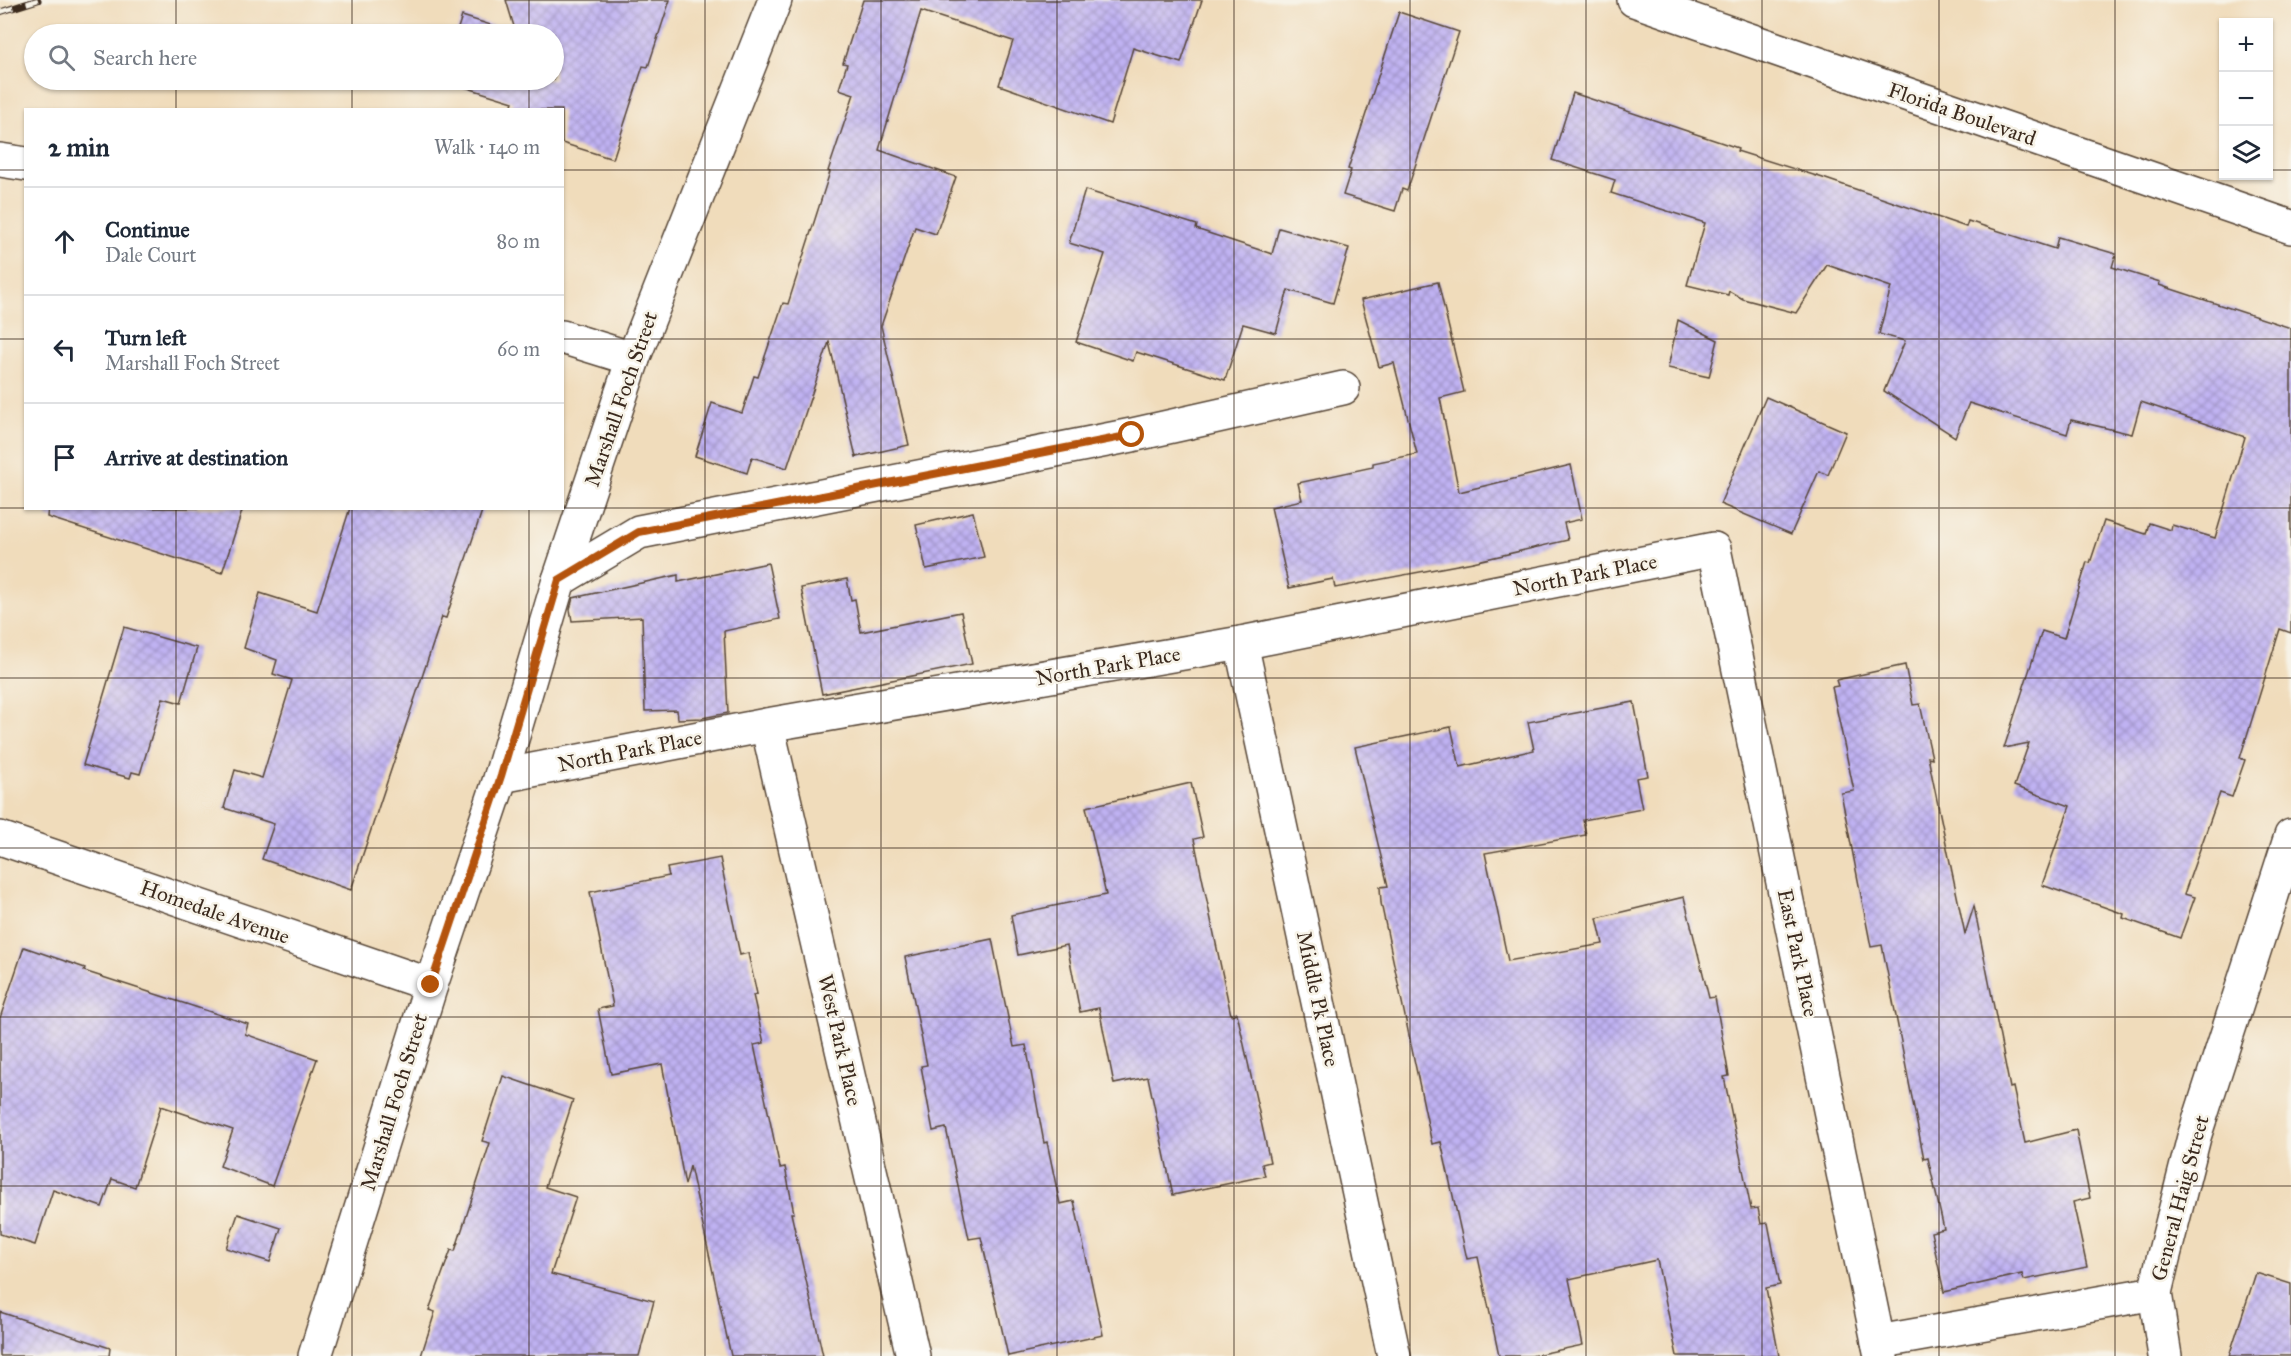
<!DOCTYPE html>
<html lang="en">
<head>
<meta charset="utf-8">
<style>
	:root { --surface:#fff; --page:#f2f2f3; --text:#1f2937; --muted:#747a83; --line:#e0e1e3 }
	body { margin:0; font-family:"IM FELL Great Primer",serif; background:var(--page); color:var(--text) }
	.controls { position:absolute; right:18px; top:18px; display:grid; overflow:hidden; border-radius:0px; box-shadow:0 2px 4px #0004 }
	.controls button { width:54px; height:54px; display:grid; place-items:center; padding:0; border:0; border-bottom:2px solid var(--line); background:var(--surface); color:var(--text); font:30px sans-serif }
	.stop { position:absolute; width:18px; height:18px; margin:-14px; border:4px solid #b45309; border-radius:50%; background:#fff }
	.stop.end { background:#b45309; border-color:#fff; box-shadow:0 2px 6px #0008 }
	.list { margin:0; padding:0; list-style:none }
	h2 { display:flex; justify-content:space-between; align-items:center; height:78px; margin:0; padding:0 24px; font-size:26px }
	h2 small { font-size:20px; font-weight:400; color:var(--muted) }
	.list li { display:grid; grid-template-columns:39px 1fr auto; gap:18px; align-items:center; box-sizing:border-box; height:108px; padding:0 24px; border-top:2px solid var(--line) }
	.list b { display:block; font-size:22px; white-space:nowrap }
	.list p { margin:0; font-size:20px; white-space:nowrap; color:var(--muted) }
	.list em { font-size:20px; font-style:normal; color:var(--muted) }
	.icon { flex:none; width:33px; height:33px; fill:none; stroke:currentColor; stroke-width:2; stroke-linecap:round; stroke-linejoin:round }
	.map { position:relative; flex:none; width:2291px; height:1356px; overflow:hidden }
	.search { position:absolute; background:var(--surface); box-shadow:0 2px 4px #0004; left:24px; top:24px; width:540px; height:66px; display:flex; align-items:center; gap:15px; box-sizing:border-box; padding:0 21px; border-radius:33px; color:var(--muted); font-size:22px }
	.panel { position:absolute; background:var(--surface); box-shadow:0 2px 4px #0004; left:24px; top:108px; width:540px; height:402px; border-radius:0px }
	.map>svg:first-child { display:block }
	.building { fill:url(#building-cross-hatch) }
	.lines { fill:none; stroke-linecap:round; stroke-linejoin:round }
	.minor-casing { stroke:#564536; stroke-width:36 }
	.minor { stroke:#fff; stroke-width:33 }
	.rail-casing { stroke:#3b2a1e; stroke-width:7 }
	.rail { stroke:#f7f3e8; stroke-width:4.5; stroke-dasharray:14; stroke-linecap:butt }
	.route { stroke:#b45309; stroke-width:8 }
	.grid { fill:none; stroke:#3b2a1e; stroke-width:1.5; stroke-opacity:0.55 }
	.labels { text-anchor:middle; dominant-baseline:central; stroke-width:5; stroke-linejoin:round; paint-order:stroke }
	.street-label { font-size:21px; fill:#3b2a1e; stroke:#f7f3e8 }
</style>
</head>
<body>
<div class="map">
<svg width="2291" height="1356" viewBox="0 0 2291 1356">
	<defs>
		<pattern id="building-cross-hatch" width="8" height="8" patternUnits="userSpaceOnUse" patternTransform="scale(1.5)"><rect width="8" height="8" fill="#c0b2f3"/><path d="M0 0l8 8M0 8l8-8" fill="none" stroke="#9d91c4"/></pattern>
	</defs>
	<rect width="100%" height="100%" fill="#f7f3e8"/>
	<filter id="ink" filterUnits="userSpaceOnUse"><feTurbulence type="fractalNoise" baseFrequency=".0167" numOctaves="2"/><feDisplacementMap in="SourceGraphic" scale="12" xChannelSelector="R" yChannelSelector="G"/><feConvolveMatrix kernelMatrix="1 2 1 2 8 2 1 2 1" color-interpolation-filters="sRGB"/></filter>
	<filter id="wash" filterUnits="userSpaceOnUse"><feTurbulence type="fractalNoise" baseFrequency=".008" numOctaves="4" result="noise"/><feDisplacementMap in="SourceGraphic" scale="24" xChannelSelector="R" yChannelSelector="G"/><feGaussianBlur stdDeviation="1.35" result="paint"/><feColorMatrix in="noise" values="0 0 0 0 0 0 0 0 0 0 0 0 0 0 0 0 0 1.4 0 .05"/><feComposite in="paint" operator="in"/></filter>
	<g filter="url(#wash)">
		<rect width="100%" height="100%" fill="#f0dcbb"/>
		<g id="blocks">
			<g class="building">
				<path d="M 506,0 L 670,0 L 648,67 L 643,66 L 613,159 L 562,143 L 562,110 L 510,110 L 513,102 L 442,80 L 554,80 L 554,34 L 456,34 L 462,16 L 516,33 Z"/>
				<path d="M 863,0 L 1202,0 L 1181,63 L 1133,48 L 1110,124 L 999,85 L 1013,41 L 921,11 L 879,150 L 956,177 L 936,234 L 915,227 L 881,326 L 909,445 L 856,457 L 829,342 L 787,468 L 752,457 L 747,473 L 695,456 L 712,403 L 742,413 L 754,376 L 758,377 L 783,303 L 788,304 L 830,172 L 828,171 L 854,94 L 839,89 L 847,64 L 843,63 Z"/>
				<path d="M 1399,12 L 1459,32 L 1407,191 L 1402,189 L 1395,211 L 1343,195 L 1351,170 L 1348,169 Z"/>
				<path d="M 1573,93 L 1738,148 L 1737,151 L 1823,178 L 1966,227 L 1968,221 L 2055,249 L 2058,237 L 2116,254 L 2112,267 L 2160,282 L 2159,285 L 2291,328 L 2291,633 L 2280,629 L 2240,758 L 2245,760 L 2232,797 L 2220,793 L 2184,894 L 2195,897 L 2180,938 L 2123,918 L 2124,914 L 2042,885 L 2070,806 L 2014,786 L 2029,743 L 2004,748 L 2042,631 L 2064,638 L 2087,562 L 2090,563 L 2104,521 L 2146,534 L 2149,523 L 2171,530 L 2172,525 L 2215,538 L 2245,437 L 2141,402 L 2132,434 L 2071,420 L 2067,434 L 1969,403 L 1955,437 L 1884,391 L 1905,341 L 1879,334 L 1891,287 L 1827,265 L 1796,313 L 1743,299 L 1729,291 L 1728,295 L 1687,285 L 1705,223 L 1611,193 L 1615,180 L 1552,160 Z"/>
				<path d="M 1085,190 L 1197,225 L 1196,229 L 1272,254 L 1279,228 L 1349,248 L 1333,303 L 1288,290 L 1276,333 L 1243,324 L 1225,380 L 1136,352 L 1133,361 L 1076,342 L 1105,254 L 1069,243 Z"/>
				<path d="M 1438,282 L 1464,392 L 1440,398 L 1459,492 L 1571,465 L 1582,519 L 1564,523 L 1568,540 L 1473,562 L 1335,588 L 1333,579 L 1289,588 L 1271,507 L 1302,500 L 1298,483 L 1373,467 L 1373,463 L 1417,454 L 1394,363 L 1379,367 L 1361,300 Z"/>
				<path d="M 1678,320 L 1718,340 L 1709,377 L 1668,368 Z"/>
				<path d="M 1766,397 L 1846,432 L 1828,475 L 1819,471 L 1791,534 L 1720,504 Z"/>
				<path d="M 48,508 L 243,508 L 222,573 L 47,517 Z"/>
				<path d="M 350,508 L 483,508 L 446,618 L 442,617 L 351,890 L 262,859 L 274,824 L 224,808 L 235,770 L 262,778 L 292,680 L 273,674 L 277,660 L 244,648 L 260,593 L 317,611 Z"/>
				<path d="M 973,512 L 984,557 L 926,569 L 916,525 Z"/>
				<path d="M 768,563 L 780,619 L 724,631 L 728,713 L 702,718 L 678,719 L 677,710 L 645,711 L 642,617 L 572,621 L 570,609 L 573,598 L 678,575 L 678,582 Z"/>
				<path d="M 847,579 L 851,600 L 855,599 L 861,632 L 961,612 L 972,664 L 822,694 L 801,588 Z"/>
				<path d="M 124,627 L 197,648 L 181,703 L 163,698 L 140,774 L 132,772 L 130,778 L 83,765 Z"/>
				<path d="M 1905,665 L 1913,705 L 1920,704 L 1932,758 L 1928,757 L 1965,934 L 1974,906 L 2010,1088 L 2013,1087 L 2025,1143 L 2076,1130 L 2090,1198 L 2073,1202 L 2087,1267 L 2024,1280 L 2022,1274 L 1944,1292 L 1931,1232 L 1944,1229 L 1928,1158 L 1924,1159 L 1882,945 L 1871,947 L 1841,793 L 1854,791 L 1832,687 L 1838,686 L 1836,680 Z"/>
				<path d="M 1634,702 L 1648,776 L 1636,778 L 1642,809 L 1583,820 L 1586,835 L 1485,853 L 1508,961 L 1603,944 L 1597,918 L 1684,897 L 1709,998 L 1715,997 L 1729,1076 L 1724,1077 L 1751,1209 L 1758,1208 L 1761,1224 L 1768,1223 L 1780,1285 L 1766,1288 L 1779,1356 L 1677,1356 L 1657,1260 L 1569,1279 L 1583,1345 L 1531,1356 L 1499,1356 L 1478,1257 L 1467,1259 L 1441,1142 L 1432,1144 L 1381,903 L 1380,887 L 1388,886 L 1355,747 L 1451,727 L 1460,767 L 1534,750 L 1528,722 Z"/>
				<path d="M 1191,783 L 1203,837 L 1194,839 L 1231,1015 L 1237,1013 L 1270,1162 L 1262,1164 L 1265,1176 L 1173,1195 L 1148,1077 L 1114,1084 L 1099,1008 L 1080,1012 L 1067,945 L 1018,955 L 1011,915 L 1106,895 L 1086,807 Z"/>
				<path d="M 720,858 L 740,955 L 748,953 L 757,994 L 753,995 L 764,1043 L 754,1045 L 780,1168 L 785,1167 L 794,1213 L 791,1213 L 823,1356 L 731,1356 L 690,1166 L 685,1185 L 662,1064 L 611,1074 L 598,1009 L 613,1006 L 590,892 L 669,876 L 667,868 Z"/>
				<path d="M 992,939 L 1014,1047 L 1026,1045 L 1044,1143 L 1047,1142 L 1060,1204 L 1074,1201 L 1103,1335 L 1008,1356 L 981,1237 L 969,1239 L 946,1128 L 933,1131 L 921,1066 L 927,1065 L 905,957 Z"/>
				<path d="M 24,947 L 85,968 L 84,971 L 248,1024 L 245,1034 L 317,1059 L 272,1186 L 220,1166 L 233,1130 L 161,1106 L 135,1187 L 112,1179 L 102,1207 L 53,1190 L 35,1245 L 0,1234 L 0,1018 Z"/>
				<path d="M 503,1076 L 573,1100 L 545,1187 L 576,1197 L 551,1274 L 654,1301 L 639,1356 L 421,1356 L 435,1312 L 429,1310 L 451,1250 L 455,1251 L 490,1143 L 482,1141 Z"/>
				<path d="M 238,1214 L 281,1228 L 270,1262 L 226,1248 Z"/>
				<path d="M 2256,1273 L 2291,1284 L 2291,1356 L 2229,1356 Z"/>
				<path d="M 0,1312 L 110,1348 L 109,1356 L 0,1356 Z"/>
			</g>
		</g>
	</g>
	<g filter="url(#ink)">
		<use href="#blocks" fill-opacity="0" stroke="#564536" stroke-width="1.5"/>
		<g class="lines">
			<g class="minor-casing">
				<g id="minor">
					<path d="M 1634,0 L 2291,227"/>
					<path d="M 0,160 L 26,164"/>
					<path d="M 562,337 L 633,359"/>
					<path d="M 559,580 L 639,532 L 1132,435 L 1343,388"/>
					<path d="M 1241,643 L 1394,1356"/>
					<path d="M 767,725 L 913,1356"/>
					<path d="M 501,776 L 767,725 L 1241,643 L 1714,549 L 1881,1356"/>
					<path d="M 0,838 L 431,985"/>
					<path d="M 1878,1342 L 2155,1293"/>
					<path d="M 315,1356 L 431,985 L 501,776 L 559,580 L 633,359 L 775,0"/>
					<path d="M 2165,1356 L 2155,1293 L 2163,1259 L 2194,1137 L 2291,836"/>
				</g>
			</g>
			<use href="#minor" class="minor"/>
			<g class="rail-casing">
				<path id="rail" d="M 0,12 L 38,0"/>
			</g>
			<use href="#rail" class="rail"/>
		</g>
	</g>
	<g class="lines" filter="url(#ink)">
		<path class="route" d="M 431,985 L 501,776 L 559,580 L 639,532 L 1132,435"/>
	</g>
	<path class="grid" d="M 176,0 L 176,34M 352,0 L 352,34M 529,0 L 529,34M 705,0 L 705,1356M 881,0 L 881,1356M 1057,0 L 1057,1356M 1234,0 L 1234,1356M 1410,0 L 1410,1356M 1586,0 L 1586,1356M 1762,0 L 1762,1356M 1939,0 L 1939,1356M 2115,0 L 2115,1356M 176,80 L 176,110M 352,80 L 352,110M 529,80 L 529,110M 0,170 L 26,170M 562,170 L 2224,170M 2268,170 L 2291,170M 0,339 L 26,339M 562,339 L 2291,339M 0,508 L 26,508M 26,508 L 562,508M 176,508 L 176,1356M 352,508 L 352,1356M 529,508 L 529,1356M 562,508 L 2291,508M 0,678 L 2291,678M 0,848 L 2291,848M 0,1017 L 2291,1017M 0,1186 L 2291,1186"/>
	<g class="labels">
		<g class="street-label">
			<text transform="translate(1962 114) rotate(19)">Florida Boulevard</text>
			<text transform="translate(621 399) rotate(-71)">Marshall Foch Street</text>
			<text transform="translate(1585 575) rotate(-11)">North Park Place</text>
			<text transform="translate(1108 666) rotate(-10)">North Park Place</text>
			<text transform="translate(630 751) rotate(-11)">North Park Place</text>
			<text transform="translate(215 912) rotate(19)">Homedale Avenue</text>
			<text transform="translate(1798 953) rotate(78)">East Park Place</text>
			<text transform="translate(1318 999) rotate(78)">Middle Pk Place</text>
			<text transform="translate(840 1040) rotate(77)">West Park Place</text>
			<text transform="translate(394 1102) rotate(-73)">Marshall Foch Street</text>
			<text transform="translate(2180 1198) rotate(-75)">General Haig Street</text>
		</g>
	</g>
</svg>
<div class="controls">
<button>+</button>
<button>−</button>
<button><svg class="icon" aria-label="layers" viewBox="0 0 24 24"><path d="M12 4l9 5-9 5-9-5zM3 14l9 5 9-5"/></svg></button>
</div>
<div class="stop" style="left:1132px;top:435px"></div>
<div class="stop end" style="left:431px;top:985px"></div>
<div class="search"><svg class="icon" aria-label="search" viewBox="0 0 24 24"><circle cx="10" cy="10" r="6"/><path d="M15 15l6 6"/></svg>Search here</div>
<section class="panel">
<h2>2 min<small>Walk · 140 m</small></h2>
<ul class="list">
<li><svg class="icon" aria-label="ahead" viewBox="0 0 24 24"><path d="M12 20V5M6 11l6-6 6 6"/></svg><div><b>Continue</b><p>Dale Court</p></div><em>80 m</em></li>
<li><svg class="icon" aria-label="left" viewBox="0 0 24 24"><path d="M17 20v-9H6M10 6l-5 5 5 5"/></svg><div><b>Turn left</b><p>Marshall Foch Street</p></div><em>60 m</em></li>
<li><svg class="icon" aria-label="arrive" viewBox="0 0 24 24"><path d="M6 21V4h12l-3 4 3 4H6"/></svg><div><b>Arrive at destination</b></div></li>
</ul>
</section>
</div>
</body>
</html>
